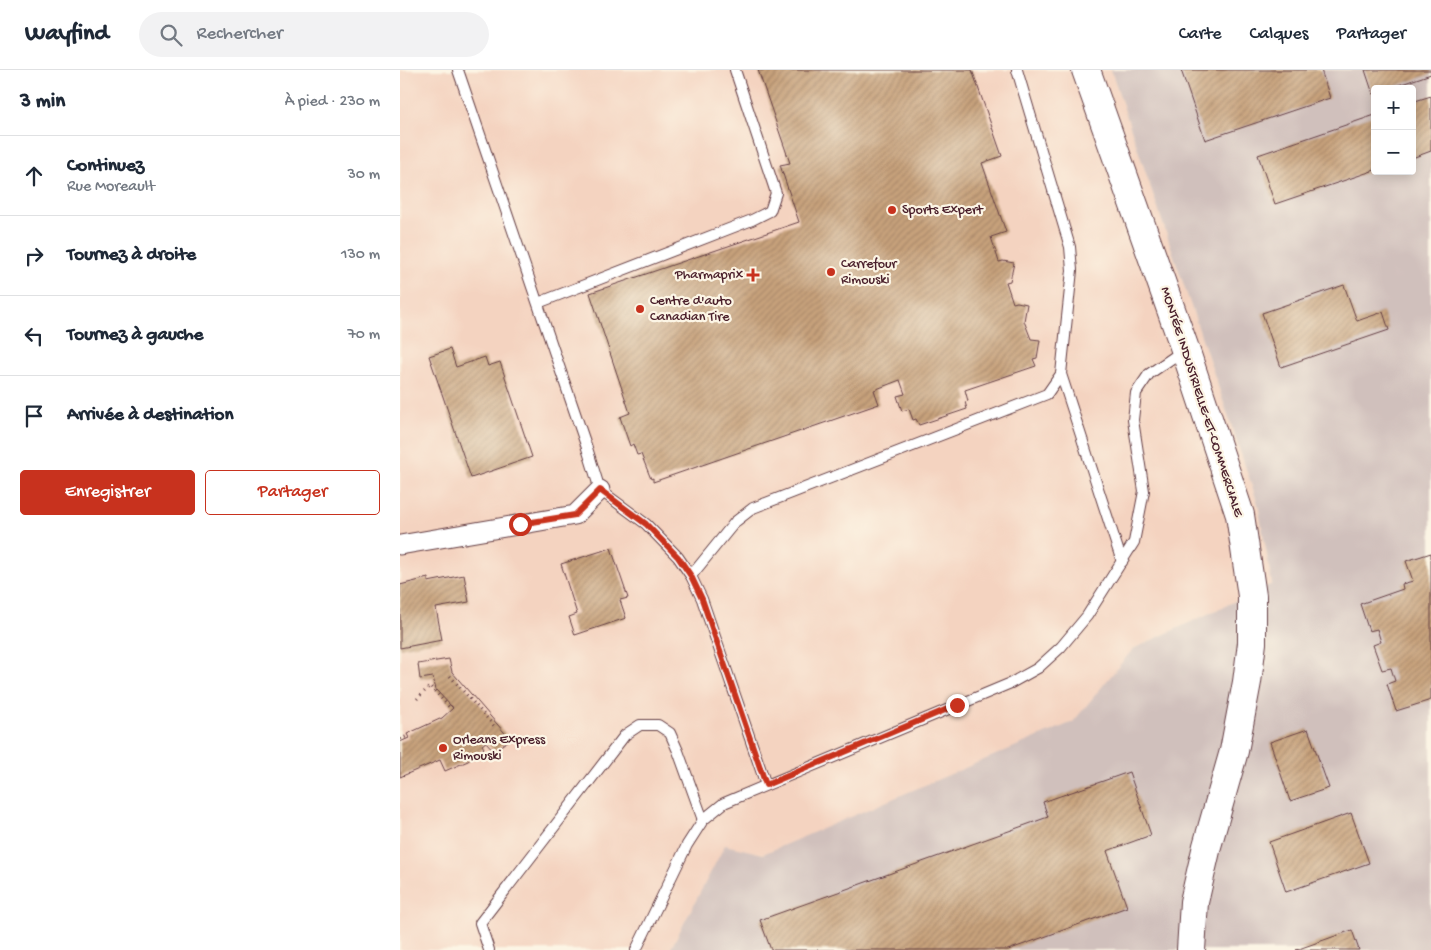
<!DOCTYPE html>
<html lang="fr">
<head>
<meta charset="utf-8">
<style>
	:root { --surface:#fff; --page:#f2f2f3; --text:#1f2937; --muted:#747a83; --line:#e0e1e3; --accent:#c8321e }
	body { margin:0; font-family:"Gochi Hand",sans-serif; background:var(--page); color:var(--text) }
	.controls { position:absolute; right:15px; top:15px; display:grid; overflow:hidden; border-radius:5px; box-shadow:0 2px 12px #0003 }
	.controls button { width:45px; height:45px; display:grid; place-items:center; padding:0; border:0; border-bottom:1px solid var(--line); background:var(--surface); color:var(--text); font:25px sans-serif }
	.stop { position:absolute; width:15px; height:15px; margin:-11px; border:4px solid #c8321e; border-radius:50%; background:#fff }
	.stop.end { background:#c8321e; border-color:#fff; box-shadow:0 1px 5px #0008 }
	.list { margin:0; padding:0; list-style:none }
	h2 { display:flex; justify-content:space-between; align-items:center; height:65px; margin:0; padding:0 20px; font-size:21px }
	h2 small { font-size:16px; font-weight:400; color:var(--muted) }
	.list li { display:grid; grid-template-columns:32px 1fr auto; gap:15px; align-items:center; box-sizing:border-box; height:80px; padding:0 20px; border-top:1px solid var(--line) }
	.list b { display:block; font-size:19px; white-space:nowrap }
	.list p { margin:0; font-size:16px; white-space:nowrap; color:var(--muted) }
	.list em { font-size:16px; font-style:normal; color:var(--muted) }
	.actions { display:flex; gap:10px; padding:15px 20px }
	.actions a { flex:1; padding:11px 0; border:1px solid var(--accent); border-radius:5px; text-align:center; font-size:18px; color:var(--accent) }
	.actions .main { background:var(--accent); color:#fff }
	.icon { flex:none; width:28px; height:28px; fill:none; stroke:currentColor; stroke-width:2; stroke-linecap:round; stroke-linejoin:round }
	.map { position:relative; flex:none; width:1031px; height:880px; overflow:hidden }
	header { display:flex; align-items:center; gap:30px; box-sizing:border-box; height:70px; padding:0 25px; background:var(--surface); border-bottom:1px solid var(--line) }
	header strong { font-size:24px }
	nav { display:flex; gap:28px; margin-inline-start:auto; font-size:18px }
	.search { width:350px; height:45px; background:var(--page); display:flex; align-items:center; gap:12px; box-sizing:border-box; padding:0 18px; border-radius:28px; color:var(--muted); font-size:19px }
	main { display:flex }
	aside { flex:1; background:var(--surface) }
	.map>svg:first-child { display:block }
	.built { fill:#f4d3c0 }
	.industrial { fill:#d0c0bc; fill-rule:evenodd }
	.building { fill:url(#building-hatch) }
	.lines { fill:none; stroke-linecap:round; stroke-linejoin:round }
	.service-casing { stroke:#633d43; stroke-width:12 }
	.minor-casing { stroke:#633d43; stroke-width:21 }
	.secondary-casing { stroke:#633d43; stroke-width:30 }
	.path { stroke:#633d43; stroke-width:3; stroke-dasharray:1 4; stroke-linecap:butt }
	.service { stroke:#fff; stroke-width:10 }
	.minor { stroke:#fff; stroke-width:19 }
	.secondary { stroke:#fff; stroke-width:28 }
	.route { stroke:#c8321e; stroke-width:6 }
	.poi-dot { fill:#c8321e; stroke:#fcf5e5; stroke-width:2 }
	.labels { text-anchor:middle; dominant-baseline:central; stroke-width:4.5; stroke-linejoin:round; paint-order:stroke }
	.poi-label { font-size:14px; fill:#4a1f2b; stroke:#fcf5e5; text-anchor:start }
	.street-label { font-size:14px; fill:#4a1f2b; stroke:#fcf5e5 }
</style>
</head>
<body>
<header>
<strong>Wayfind</strong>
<div class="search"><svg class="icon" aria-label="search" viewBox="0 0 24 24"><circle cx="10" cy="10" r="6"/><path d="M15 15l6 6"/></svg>Rechercher</div>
<nav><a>Carte</a><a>Calques</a><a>Partager</a></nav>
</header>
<main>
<aside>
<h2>3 min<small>À pied · 230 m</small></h2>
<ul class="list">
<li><svg class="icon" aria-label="ahead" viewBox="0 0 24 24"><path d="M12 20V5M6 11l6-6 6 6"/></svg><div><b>Continuez</b><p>Rue Moreault</p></div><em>30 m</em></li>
<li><svg class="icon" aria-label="right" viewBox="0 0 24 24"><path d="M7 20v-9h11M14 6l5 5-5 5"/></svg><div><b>Tournez à droite</b></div><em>130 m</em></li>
<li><svg class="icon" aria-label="left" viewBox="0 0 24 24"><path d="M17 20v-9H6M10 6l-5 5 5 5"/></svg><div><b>Tournez à gauche</b></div><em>70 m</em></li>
<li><svg class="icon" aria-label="arrive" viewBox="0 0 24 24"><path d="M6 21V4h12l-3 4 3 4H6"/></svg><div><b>Arrivée à destination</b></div></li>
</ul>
<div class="actions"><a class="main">Enregistrer</a><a>Partager</a></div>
</aside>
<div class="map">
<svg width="1031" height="880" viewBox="0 0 1031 880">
	<defs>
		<pattern id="building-hatch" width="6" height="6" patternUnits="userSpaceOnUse" patternTransform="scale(1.25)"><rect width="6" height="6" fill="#c7a27c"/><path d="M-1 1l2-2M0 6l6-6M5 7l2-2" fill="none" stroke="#a48366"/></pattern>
	</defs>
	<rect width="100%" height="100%" fill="#fcf5e5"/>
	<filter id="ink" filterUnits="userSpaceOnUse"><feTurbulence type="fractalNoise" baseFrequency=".02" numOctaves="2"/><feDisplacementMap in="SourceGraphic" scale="10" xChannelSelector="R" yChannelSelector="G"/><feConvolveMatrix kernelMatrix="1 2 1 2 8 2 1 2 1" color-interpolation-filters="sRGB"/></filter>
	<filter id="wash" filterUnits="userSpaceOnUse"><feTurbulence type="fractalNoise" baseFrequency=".0096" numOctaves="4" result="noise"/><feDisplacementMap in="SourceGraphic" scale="20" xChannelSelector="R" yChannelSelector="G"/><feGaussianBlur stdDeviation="1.12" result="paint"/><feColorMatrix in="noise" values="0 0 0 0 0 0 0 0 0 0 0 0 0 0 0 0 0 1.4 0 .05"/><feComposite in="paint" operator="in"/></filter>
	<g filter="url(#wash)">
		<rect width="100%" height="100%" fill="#f1e8cc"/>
		<path class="built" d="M 0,0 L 711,0 L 858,434 L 872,514 L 733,579 L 699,630 L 673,652 L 427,764 L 363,784 L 325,776 L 270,880 L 0,880 Z"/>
		<path class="industrial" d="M 711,0 L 1031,0 L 1031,880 L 270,880 L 325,775 L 363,784 L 673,652 L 733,579 L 872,514 L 858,434 ZM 975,19 L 1012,19 L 1012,101 L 975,101 Z"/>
		<g id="blocks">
			<g class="building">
				<path d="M 358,0 L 572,0 L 602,86 L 582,93 L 606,162 L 591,167 L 599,192 L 603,191 L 614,193 L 610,211 L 606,212 L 613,233 L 617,232 L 627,234 L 624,251 L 631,269 L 640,270 L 637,288 L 633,289 L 636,296 L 565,320 L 568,331 L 565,332 L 567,339 L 519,355 L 516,349 L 513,350 L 509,339 L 502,341 L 497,326 L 505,324 L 500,310 L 474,320 L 479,334 L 253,412 L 253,408 L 251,409 L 241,384 L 237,385 L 233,374 L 230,376 L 220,347 L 230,343 L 190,223 L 399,152 L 380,95 L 390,93 Z"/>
				<path d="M 781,0 L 921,0 L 930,28 L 805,70 Z"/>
				<path d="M 965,0 L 1031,0 L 1031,4 L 987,19 L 975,19 L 975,23 L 973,24 Z"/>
				<path d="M 1031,26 L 1031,81 L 1012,88 L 1012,32 Z"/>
				<path d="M 975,45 L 975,100 L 875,134 L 858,85 Z"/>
				<path d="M 944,215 L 957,251 L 983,242 L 989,260 L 881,297 L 862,243 Z"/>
				<path d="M 50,279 L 56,297 L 85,287 L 88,296 L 100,292 L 132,387 L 71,408 L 29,286 Z"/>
				<path d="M 211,478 L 228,528 L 220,530 L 226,548 L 175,565 L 169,547 L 177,544 L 161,494 Z"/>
				<path d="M 1031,483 L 1031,630 L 996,641 L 987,614 L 995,611 L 991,598 L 982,600 L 973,575 L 981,572 L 977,559 L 969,561 L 960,534 L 1003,519 L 1002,514 L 1013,511 L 1006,491 Z"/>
				<path d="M 64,505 L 69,532 L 36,538 L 42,570 L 0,578 L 0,515 L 28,508 L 28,512 Z"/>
				<path d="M 49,589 L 52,602 L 110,669 L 94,681 L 86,672 L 82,675 L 84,678 L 68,691 L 45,701 L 40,690 L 0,707 L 0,672 L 9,668 L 7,664 L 42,648 L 53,638 L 36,620 L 33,607 L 20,609 L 18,594 Z"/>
				<path d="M 908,659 L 929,718 L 890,731 L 870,672 Z"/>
				<path d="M 729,702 L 751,765 L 707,781 L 727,837 L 608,880 L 371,880 L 360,850 L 648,747 L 643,732 Z"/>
				<path d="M 951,743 L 969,793 L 886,822 L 869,772 Z"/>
				<path d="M 952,860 L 959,880 L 896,880 Z"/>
			</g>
		</g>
	</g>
	<g filter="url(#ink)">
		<use href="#blocks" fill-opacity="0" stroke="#633d43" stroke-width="1"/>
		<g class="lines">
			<g class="service-casing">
				<g id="service">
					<path d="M 58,0 L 187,378 L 200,420 L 246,454 L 278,487 L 291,506 L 302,529 L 366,715"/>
					<path d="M 138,233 L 352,150 L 370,141 L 376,123 L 335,0"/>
					<path d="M 661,304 L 722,492"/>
					<path d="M 291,506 L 335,452 L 353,438 L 647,324 L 661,304 L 672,200 L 670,177 L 617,0"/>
					<path d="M 89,880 L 80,853 L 225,665 L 240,655 L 258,655 L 270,663 L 278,681 L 303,750"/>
					<path d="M 236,880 L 287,775 L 303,750 L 324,733 L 611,613 L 638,598 L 661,577 L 687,546 L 734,472 L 744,421 L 733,350 L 736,323 L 749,304 L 784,280"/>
				</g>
			</g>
			<g class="minor-casing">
				<path id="minor" d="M 0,475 L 175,445 L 200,420"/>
			</g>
			<g class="secondary-casing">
				<path id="secondary" d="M 686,0 L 785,279 L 840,445 L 852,526 L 852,573 L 847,612 L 834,681 L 807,776 L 794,832 L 791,880"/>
			</g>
			<g class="path">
				<path d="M 50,606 L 94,656"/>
				<path d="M 17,629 L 30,616 L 50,638 L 52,636"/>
				<path d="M 0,669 L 8,666"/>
			</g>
			<use href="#service" class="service"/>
			<use href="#minor" class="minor"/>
			<use href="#secondary" class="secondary"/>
		</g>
	</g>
	<g class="lines" filter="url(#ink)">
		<path class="route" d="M 120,454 L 175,445 L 200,420 L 246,454 L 278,487 L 291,506 L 302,529 L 366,715 L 557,635"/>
	</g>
	<g class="poi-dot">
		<circle cx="492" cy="140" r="5"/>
		<circle cx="431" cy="202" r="5"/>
		<path d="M350.5 197.5h5v5h5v5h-5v5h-5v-5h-5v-5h5z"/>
		<circle cx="240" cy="239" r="5"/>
		<circle cx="43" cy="678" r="5"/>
	</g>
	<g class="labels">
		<g class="poi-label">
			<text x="502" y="140">Sports Expert</text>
			<text x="441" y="194">Carrefour<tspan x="441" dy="16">Rimouski</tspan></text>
			<text x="343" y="205" text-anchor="end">Pharmaprix</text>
			<text x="250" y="231">Centre d'auto<tspan x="250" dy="16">Canadian Tire</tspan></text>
			<text x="53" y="670">Orleans Express<tspan x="53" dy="16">Rimouski</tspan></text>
		</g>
		<g class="street-label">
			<text transform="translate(801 332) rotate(72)">MONTÉE INDUSTRIELLE-ET-COMMERCIALE</text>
		</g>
	</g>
</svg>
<div class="controls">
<button>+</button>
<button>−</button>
</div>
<div class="stop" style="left:120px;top:454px"></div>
<div class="stop end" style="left:557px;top:635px"></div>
</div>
</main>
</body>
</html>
